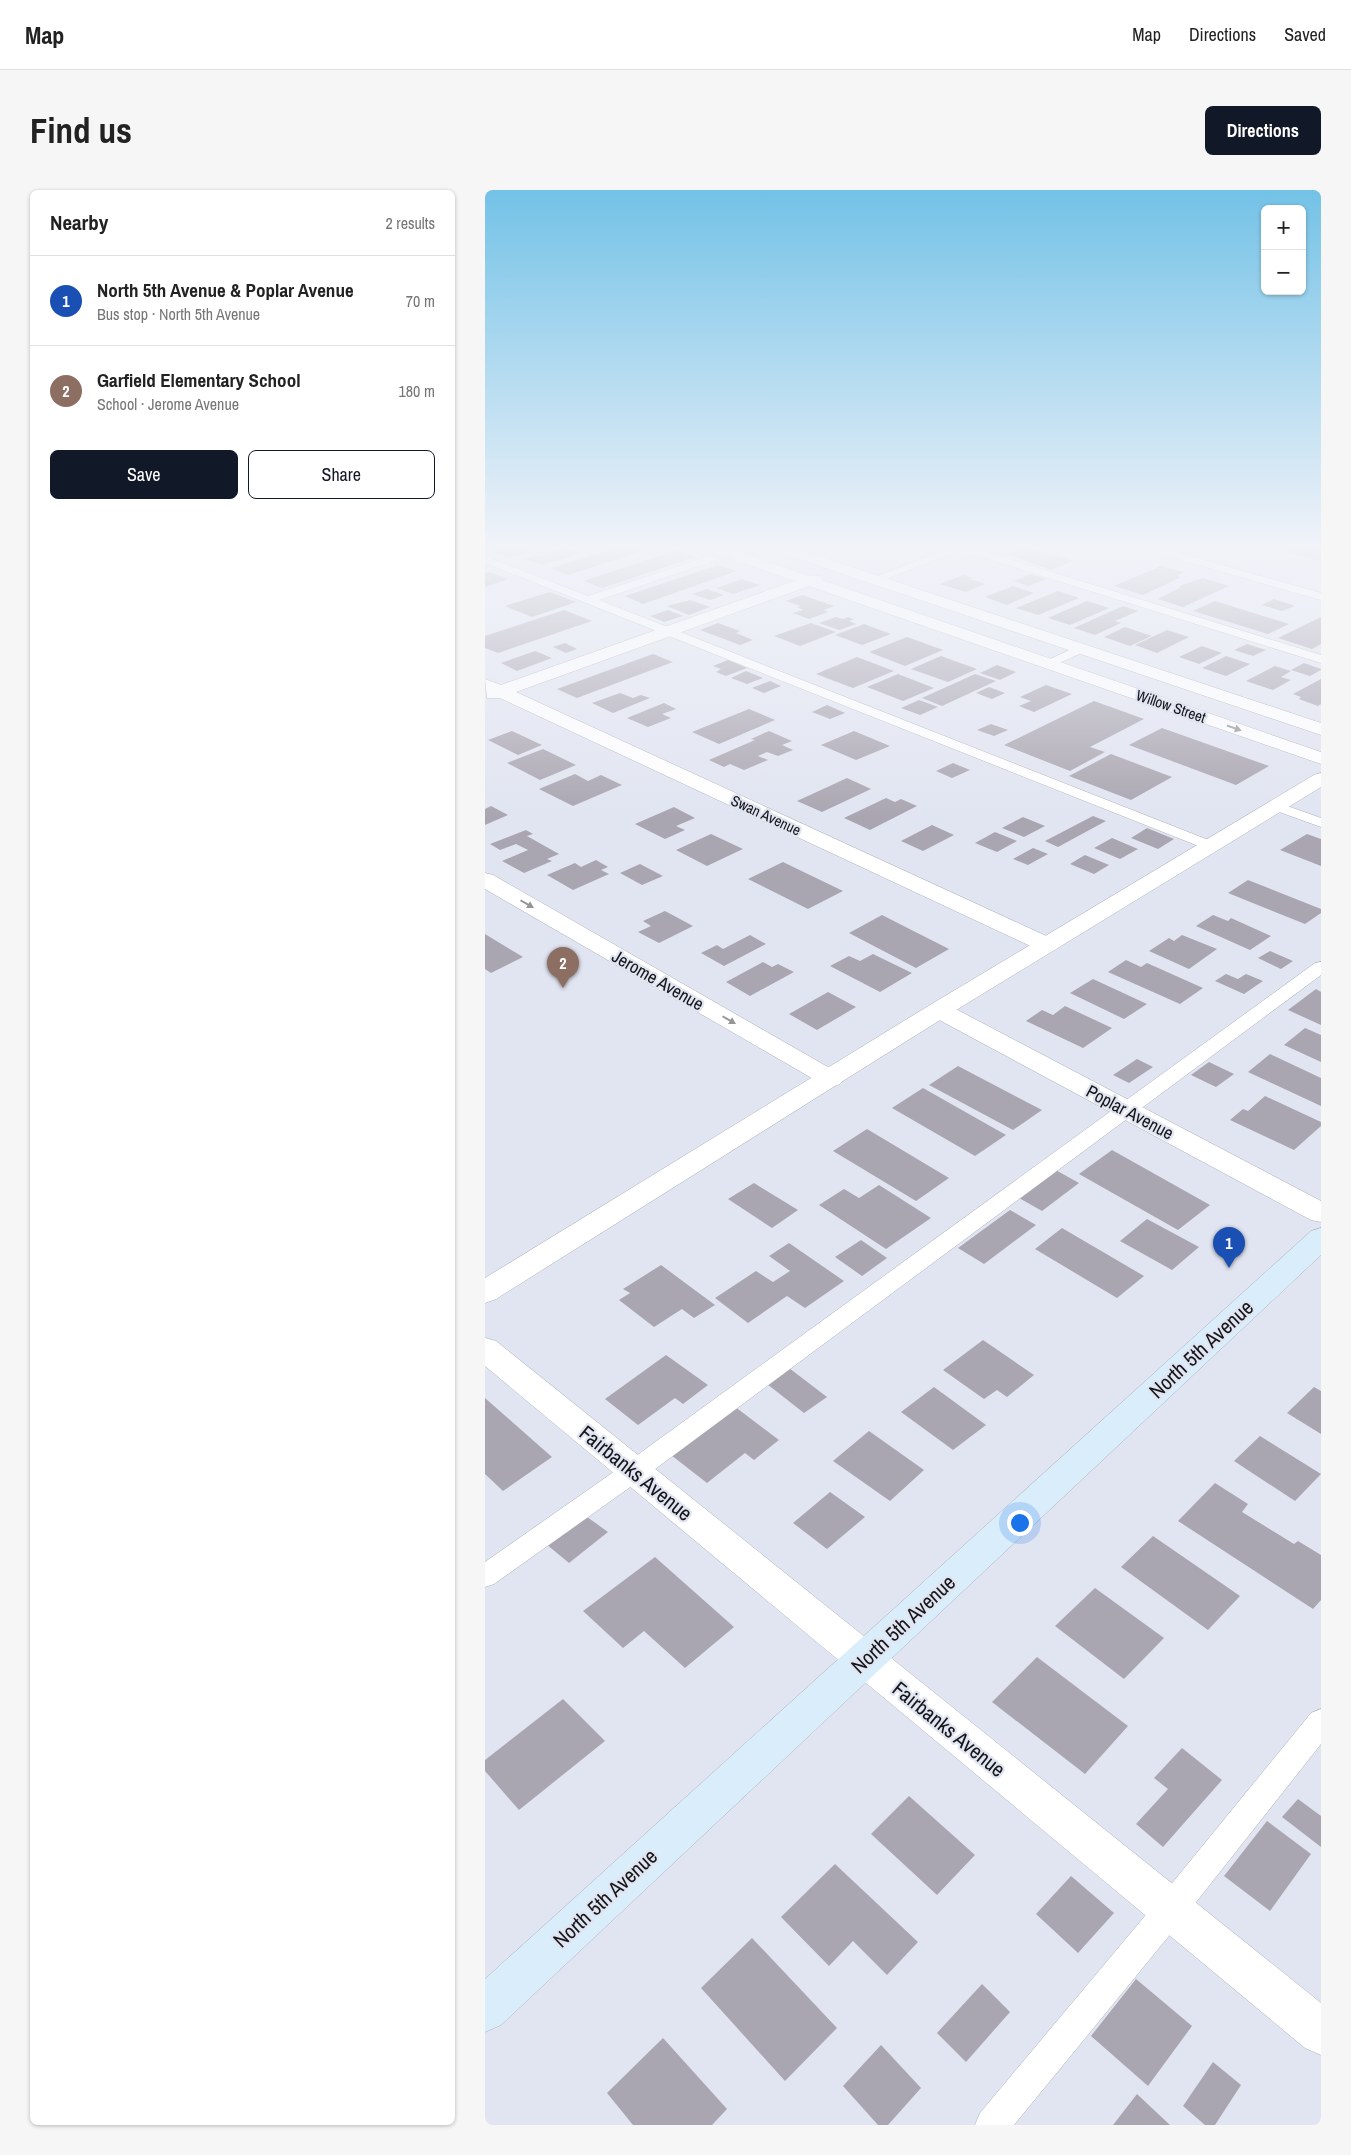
<!DOCTYPE html>
<html lang="en">
<head>
<meta charset="utf-8">
<style>
	:root { --surface:#fff; --page:#f6f6f6; --text:#222; --muted:#767676; --line:#e0e0e0; --accent:#111827 }
	body { margin:0; font-family:"Archivo Narrow",sans-serif; background:var(--page); color:var(--text) }
	.controls { position:absolute; right:15px; top:15px; display:grid; overflow:hidden; border-radius:8px; box-shadow:0 1px 4px #0004 }
	.controls button { width:45px; height:45px; display:grid; place-items:center; padding:0; border:0; border-bottom:1px solid var(--line); background:var(--surface); color:var(--text); font:25px sans-serif }
	.you { position:absolute; left:534px; top:1332px; width:18px; height:18px; margin:-12px; border:4px solid #fff; border-radius:50%; background:#1a73e8; box-shadow:0 0 0 8px #1a73e833 }
	.badge { display:grid; place-items:center; width:32px; height:32px; border-radius:50%; background:var(--accent); color:#fff; font-size:16px; font-weight:700 }
	.pin { position:absolute; translate:-50% -41px; filter:drop-shadow(0 1px 2px #0008) }
	.pin::after { content:''; position:absolute; top:26px; width:18px; height:15px; background:inherit; clip-path:polygon(0 0,100% 0,50% 100%) }
	.list { margin:0; padding:0; list-style:none }
	h2 { display:flex; justify-content:space-between; align-items:center; height:65px; margin:0; padding:0 20px; font-size:21px }
	h2 small { font-size:16px; font-weight:400; color:var(--muted) }
	.list li { display:grid; grid-template-columns:32px 1fr auto; gap:15px; align-items:center; box-sizing:border-box; height:90px; padding:0 20px; border-top:1px solid var(--line) }
	.list b { display:block; font-size:19px; white-space:nowrap }
	.list p { margin:0; font-size:16px; white-space:nowrap; color:var(--muted) }
	.list em { font-size:16px; font-style:normal; color:var(--muted) }
	.actions { display:flex; gap:10px; padding:15px 20px }
	.actions a { flex:1; padding:11px 0; border:1px solid var(--accent); border-radius:8px; text-align:center; font-size:18px; color:var(--accent) }
	.actions .main { background:var(--accent); color:#fff }
	.map { position:relative; flex:none; width:836px; height:1935px; overflow:hidden; border-radius:8px }
	header { display:flex; align-items:center; gap:30px; box-sizing:border-box; height:70px; padding:0 25px; background:var(--surface); border-bottom:1px solid var(--line) }
	header strong { font-size:24px }
	nav { display:flex; gap:28px; margin-inline-start:auto; font-size:18px }
	.intro { display:flex; align-items:center; justify-content:space-between; box-sizing:border-box; height:120px; padding:0 30px }
	h1 { margin:0; font-size:35px }
	.button { padding:12px 22px; border-radius:8px; background:var(--accent); color:#fff; font-size:18px; font-weight:700 }
	main { display:flex; gap:30px; padding:0 30px }
	aside { flex:1; background:var(--surface); border-radius:8px; box-shadow:0 1px 4px #0004 }
	.map>svg:first-child { display:block }
	.building { fill:#aaa6b1 }
	.lines { fill:none; stroke-linecap:round; stroke-linejoin:round }
	.service-casing { stroke:#acb0bb; stroke-width:1 }
	.minor-casing { stroke:#acb0bb; stroke-width:1 }
	.tertiary-casing { stroke:#acb0bb; stroke-width:1 }
	.secondary-casing { stroke:#acb0bb; stroke-width:1 }
	.service { fill:#fff; fill-rule:evenodd }
	.minor { fill:#fff; fill-rule:evenodd }
	.tertiary { fill:#fff; fill-rule:evenodd }
	.secondary { fill:#d9edfa; fill-rule:evenodd }
	.oneway { fill:#969698 }
	.labels { text-anchor:middle; dominant-baseline:central; stroke-width:4.5; stroke-linejoin:round; paint-order:stroke }
	.far-street-label { font-size:15px; fill:#15161a; stroke:#e1e5f1 }
	.street-label { font-size:18px; fill:#15161a; stroke:#e1e5f1 }
	.near-street-label { font-size:21px; fill:#15161a; stroke:#e1e5f1 }
</style>
</head>
<body>
<header>
<strong>Map</strong>
<nav><a>Map</a><a>Directions</a><a>Saved</a></nav>
</header>
<div class="intro"><h1>Find us</h1><a class="button">Directions</a></div>
<main>
<aside>
<h2>Nearby<small>2 results</small></h2>
<ul class="list">
<li><span class="badge" style="background:#1a4fb4">1</span><div><b>North 5th Avenue &amp; Poplar Avenue</b><p>Bus stop · North 5th Avenue</p></div><em>70 m</em></li>
<li><span class="badge" style="background:#8d6e63">2</span><div><b>Garfield Elementary School</b><p>School · Jerome Avenue</p></div><em>180 m</em></li>
</ul>
<div class="actions"><a class="main">Save</a><a>Share</a></div>
</aside>
<div class="map">
<svg width="836" height="1935" viewBox="0 0 836 1935">
	<rect width="100%" height="100%" fill="#e1e5f1"/>
	<g class="building">
		<path d="M 0,356 L 33,356 L 47,361 L 24,368 L 0,359 Z"/>
		<path d="M 137,356 L 173,356 L 83,385 L 66,378 Z"/>
		<path d="M 500,356 L 526,356 L 514,361 Z"/>
		<path d="M 823,356 L 836,360 L 836,371 L 782,357 Z"/>
		<path d="M 540,357 L 588,371 L 566,380 L 522,364 Z"/>
		<path d="M 82,358 L 96,363 L 58,375 L 40,369 Z"/>
		<path d="M 192,360 L 210,367 L 117,398 L 99,391 Z"/>
		<path d="M 233,375 L 252,381 L 158,414 L 140,406 Z"/>
		<path d="M 676,376 L 699,382 L 692,386 L 696,387 L 658,405 L 629,396 Z"/>
		<path d="M 4,382 L 23,389 L 0,397 L 0,383 Z"/>
		<path d="M 546,384 L 561,389 L 544,396 L 529,391 Z"/>
		<path d="M 478,385 L 488,388 L 485,389 L 500,394 L 481,402 L 455,394 Z"/>
		<path d="M 718,388 L 744,396 L 698,417 L 673,409 L 696,397 L 694,396 Z"/>
		<path d="M 257,389 L 275,395 L 248,404 L 231,398 Z"/>
		<path d="M 528,396 L 549,403 L 522,415 L 500,407 Z"/>
		<path d="M 222,399 L 239,405 L 225,410 L 207,404 Z"/>
		<path d="M 573,401 L 594,408 L 553,425 L 531,418 Z"/>
		<path d="M 65,402 L 91,412 L 47,427 L 20,416 Z"/>
		<path d="M 317,405 L 349,416 L 339,420 L 343,422 L 324,429 L 308,423 L 318,420 L 312,417 L 316,416 L 301,411 Z"/>
		<path d="M 789,409 L 810,416 L 797,421 L 777,415 Z"/>
		<path d="M 205,410 L 225,417 L 204,425 L 182,416 Z"/>
		<path d="M 602,411 L 624,418 L 585,435 L 563,428 Z"/>
		<path d="M 730,411 L 804,434 L 783,444 L 708,421 Z"/>
		<path d="M 638,416 L 653,421 L 630,431 L 636,433 L 610,445 L 589,438 Z"/>
		<path d="M 79,420 L 107,431 L 13,463 L 0,458 L 0,446 Z"/>
		<path d="M 183,420 L 198,426 L 179,432 L 165,426 Z"/>
		<path d="M 351,427 L 358,429 L 363,427 L 369,429 L 364,431 L 371,434 L 354,440 L 334,433 Z"/>
		<path d="M 836,427 L 836,454 L 827,459 L 793,448 Z"/>
		<path d="M 233,433 L 255,441 L 251,443 L 268,450 L 255,455 L 215,440 Z"/>
		<path d="M 326,433 L 351,442 L 315,456 L 289,446 Z"/>
		<path d="M 379,434 L 406,444 L 377,455 L 350,445 Z"/>
		<path d="M 640,437 L 667,446 L 645,456 L 619,447 Z"/>
		<path d="M 682,440 L 704,447 L 672,463 L 650,455 Z"/>
		<path d="M 422,447 L 458,460 L 420,476 L 384,462 Z"/>
		<path d="M 80,453 L 92,459 L 81,463 L 68,457 Z"/>
		<path d="M 762,454 L 781,460 L 768,466 L 749,460 Z"/>
		<path d="M 717,456 L 737,463 L 714,474 L 694,467 Z"/>
		<path d="M 50,461 L 67,468 L 32,481 L 16,473 Z"/>
		<path d="M 168,464 L 188,472 L 92,508 L 72,499 Z"/>
		<path d="M 456,466 L 492,479 L 463,492 L 426,479 Z"/>
		<path d="M 741,466 L 765,474 L 741,486 L 717,478 Z"/>
		<path d="M 372,467 L 409,481 L 368,498 L 331,484 Z"/>
		<path d="M 243,470 L 262,478 L 241,486 L 231,482 L 236,479 L 228,476 Z"/>
		<path d="M 819,473 L 836,479 L 836,480 L 825,486 L 806,480 Z"/>
		<path d="M 512,475 L 531,482 L 515,490 L 495,483 Z"/>
		<path d="M 790,476 L 806,481 L 796,487 L 806,490 L 788,500 L 761,491 Z"/>
		<path d="M 261,481 L 278,488 L 262,494 L 246,488 Z"/>
		<path d="M 413,484 L 449,498 L 418,511 L 382,497 Z"/>
		<path d="M 490,484 L 511,491 L 457,516 L 437,508 Z"/>
		<path d="M 836,489 L 836,514 L 833,516 L 814,509 L 816,507 L 808,504 Z"/>
		<path d="M 285,491 L 296,496 L 279,503 L 267,498 Z"/>
		<path d="M 561,495 L 587,504 L 549,522 L 534,516 L 546,511 L 535,507 Z"/>
		<path d="M 504,497 L 520,503 L 507,509 L 491,503 Z"/>
		<path d="M 135,503 L 148,508 L 156,505 L 165,508 L 128,523 L 107,513 Z"/>
		<path d="M 434,510 L 453,517 L 435,525 L 416,518 Z"/>
		<path d="M 609,511 L 659,529 L 605,557 L 620,562 L 585,581 L 519,555 Z"/>
		<path d="M 179,513 L 191,519 L 177,524 L 186,528 L 163,537 L 142,528 Z"/>
		<path d="M 342,515 L 360,523 L 345,529 L 327,522 Z"/>
		<path d="M 264,519 L 290,530 L 234,554 L 207,542 Z"/>
		<path d="M 506,534 L 523,540 L 509,546 L 492,540 Z"/>
		<path d="M 677,538 L 784,576 L 751,595 L 644,555 Z"/>
		<path d="M 27,541 L 57,555 L 33,565 L 3,550 Z"/>
		<path d="M 284,541 L 307,551 L 297,555 L 308,560 L 293,566 L 282,562 L 273,566 L 283,570 L 259,580 L 245,574 L 239,577 L 224,570 L 270,550 L 266,549 Z"/>
		<path d="M 369,541 L 405,556 L 371,570 L 336,555 Z"/>
		<path d="M 58,559 L 91,575 L 55,590 L 22,573 Z"/>
		<path d="M 626,564 L 687,587 L 646,610 L 584,586 Z"/>
		<path d="M 468,573 L 485,580 L 467,588 L 451,581 Z"/>
		<path d="M 90,584 L 103,591 L 116,585 L 137,595 L 88,616 L 54,599 Z"/>
		<path d="M 362,588 L 386,599 L 337,622 L 312,611 Z"/>
		<path d="M 401,608 L 410,612 L 416,609 L 432,616 L 385,640 L 359,628 Z"/>
		<path d="M 6,616 L 23,625 L 0,635 L 0,619 Z"/>
		<path d="M 189,617 L 210,628 L 191,636 L 200,640 L 180,649 L 150,634 Z"/>
		<path d="M 608,626 L 621,631 L 573,657 L 560,651 Z"/>
		<path d="M 538,627 L 560,636 L 539,647 L 517,638 Z"/>
		<path d="M 447,635 L 469,645 L 438,661 L 416,651 Z"/>
		<path d="M 662,638 L 689,649 L 673,659 L 646,648 Z"/>
		<path d="M 41,640 L 48,644 L 42,646 L 74,664 L 62,669 L 67,671 L 39,683 L 17,671 L 43,660 L 31,654 L 15,660 L 5,654 Z"/>
		<path d="M 510,642 L 532,651 L 512,662 L 490,653 Z"/>
		<path d="M 226,644 L 258,659 L 222,676 L 191,660 Z"/>
		<path d="M 822,644 L 836,649 L 836,676 L 795,660 Z"/>
		<path d="M 627,648 L 653,659 L 635,669 L 609,658 Z"/>
		<path d="M 548,658 L 563,664 L 543,675 L 528,669 Z"/>
		<path d="M 600,665 L 624,675 L 609,684 L 585,674 Z"/>
		<path d="M 111,670 L 123,677 L 116,680 L 124,684 L 88,700 L 62,685 L 90,673 L 96,677 Z"/>
		<path d="M 298,672 L 358,701 L 323,719 L 263,689 Z"/>
		<path d="M 155,674 L 178,686 L 157,695 L 135,683 Z"/>
		<path d="M 763,690 L 836,719 L 836,723 L 820,734 L 743,703 Z"/>
		<path d="M 180,721 L 208,736 L 174,753 L 153,742 L 166,736 L 158,731 Z"/>
		<path d="M 397,725 L 464,759 L 431,778 L 364,743 Z"/>
		<path d="M 728,725 L 743,731 L 746,728 L 786,746 L 765,760 L 711,736 Z"/>
		<path d="M 0,744 L 38,767 L 6,783 L 0,779 Z"/>
		<path d="M 265,745 L 281,754 L 239,776 L 216,763 L 232,755 L 238,759 Z"/>
		<path d="M 697,745 L 732,759 L 704,779 L 664,761 L 684,748 L 689,751 Z"/>
		<path d="M 785,761 L 808,771 L 796,779 L 773,768 Z"/>
		<path d="M 388,764 L 427,783 L 395,802 L 345,776 L 364,766 L 375,771 Z"/>
		<path d="M 641,770 L 656,777 L 662,773 L 718,798 L 695,814 L 623,782 Z"/>
		<path d="M 278,772 L 287,777 L 293,774 L 309,782 L 265,806 L 241,792 Z"/>
		<path d="M 741,784 L 753,789 L 761,784 L 778,791 L 759,804 L 730,791 Z"/>
		<path d="M 608,789 L 662,814 L 639,829 L 585,803 Z"/>
		<path d="M 831,799 L 836,802 L 836,835 L 803,820 Z"/>
		<path d="M 343,802 L 371,817 L 332,840 L 304,824 Z"/>
		<path d="M 580,816 L 627,838 L 598,858 L 541,831 L 557,820 L 568,825 Z"/>
		<path d="M 820,838 L 836,845 L 836,872 L 799,855 Z"/>
		<path d="M 785,864 L 836,888 L 836,916 L 763,882 Z"/>
		<path d="M 652,869 L 668,877 L 644,893 L 628,885 Z"/>
		<path d="M 724,872 L 749,884 L 731,897 L 706,885 Z"/>
		<path d="M 473,876 L 557,920 L 528,940 L 444,895 Z"/>
		<path d="M 438,898 L 521,945 L 490,966 L 407,918 Z"/>
		<path d="M 780,906 L 836,932 L 836,936 L 809,960 L 745,930 L 758,919 L 763,921 Z"/>
		<path d="M 382,939 L 464,988 L 431,1011 L 348,961 Z"/>
		<path d="M 627,960 L 725,1015 L 693,1040 L 594,984 Z"/>
		<path d="M 567,978 L 594,993 L 557,1021 L 529,1005 Z"/>
		<path d="M 269,993 L 313,1020 L 287,1038 L 243,1009 Z"/>
		<path d="M 394,995 L 446,1028 L 401,1059 L 334,1015 L 359,999 L 374,1008 Z"/>
		<path d="M 525,1020 L 551,1035 L 499,1074 L 473,1058 Z"/>
		<path d="M 662,1029 L 714,1057 L 687,1080 L 635,1051 Z"/>
		<path d="M 577,1038 L 659,1086 L 632,1108 L 550,1059 Z"/>
		<path d="M 376,1050 L 402,1068 L 377,1086 L 350,1067 Z"/>
		<path d="M 304,1053 L 359,1091 L 320,1118 L 302,1106 L 263,1133 L 230,1108 L 271,1081 L 288,1092 L 305,1081 L 284,1066 Z"/>
		<path d="M 176,1075 L 230,1115 L 209,1128 L 197,1119 L 169,1137 L 134,1110 L 145,1103 L 138,1099 Z"/>
		<path d="M 498,1150 L 549,1185 L 522,1207 L 512,1200 L 499,1209 L 458,1180 Z"/>
		<path d="M 181,1165 L 223,1195 L 198,1214 L 190,1208 L 153,1235 L 120,1209 Z"/>
		<path d="M 304,1178 L 342,1207 L 319,1223 L 282,1194 Z"/>
		<path d="M 449,1197 L 501,1235 L 468,1260 L 416,1222 Z"/>
		<path d="M 829,1197 L 836,1201 L 836,1244 L 802,1223 Z"/>
		<path d="M 0,1208 L 67,1267 L 18,1301 L 0,1284 Z"/>
		<path d="M 249,1216 L 294,1250 L 269,1270 L 260,1263 L 222,1293 L 186,1265 Z"/>
		<path d="M 384,1241 L 439,1280 L 405,1311 L 348,1271 Z"/>
		<path d="M 775,1246 L 836,1284 L 810,1311 L 749,1271 Z"/>
		<path d="M 730,1293 L 763,1314 L 757,1322 L 809,1354 L 813,1351 L 836,1365 L 836,1410 L 828,1419 L 693,1331 Z"/>
		<path d="M 345,1302 L 380,1327 L 342,1359 L 308,1333 Z"/>
		<path d="M 98,1324 L 123,1342 L 84,1373 L 61,1354 Z"/>
		<path d="M 668,1346 L 755,1406 L 723,1440 L 636,1377 Z"/>
		<path d="M 170,1367 L 249,1437 L 200,1478 L 159,1441 L 138,1458 L 98,1421 Z"/>
		<path d="M 610,1398 L 679,1448 L 639,1489 L 570,1436 Z"/>
		<path d="M 552,1467 L 643,1536 L 600,1584 L 507,1512 Z"/>
		<path d="M 78,1509 L 120,1551 L 34,1620 L 0,1581 L 0,1570 Z"/>
		<path d="M 697,1558 L 737,1590 L 678,1657 L 651,1634 L 683,1599 L 669,1588 Z"/>
		<path d="M 424,1606 L 490,1665 L 452,1705 L 386,1644 Z"/>
		<path d="M 813,1609 L 836,1626 L 836,1657 L 797,1627 Z"/>
		<path d="M 782,1631 L 826,1664 L 785,1721 L 739,1686 Z"/>
		<path d="M 350,1674 L 433,1752 L 402,1785 L 368,1751 L 344,1776 L 296,1727 Z"/>
		<path d="M 586,1686 L 629,1723 L 593,1763 L 551,1724 Z"/>
		<path d="M 267,1748 L 352,1838 L 300,1891 L 216,1798 Z"/>
		<path d="M 651,1789 L 707,1836 L 663,1896 L 606,1846 Z"/>
		<path d="M 497,1794 L 525,1822 L 481,1872 L 452,1843 Z"/>
		<path d="M 178,1848 L 242,1919 L 227,1935 L 148,1935 L 122,1903 Z"/>
		<path d="M 396,1855 L 436,1898 L 403,1935 L 393,1935 L 358,1896 Z"/>
		<path d="M 728,1872 L 756,1895 L 730,1935 L 720,1935 L 698,1916 Z"/>
		<path d="M 652,1904 L 685,1935 L 628,1935 Z"/>
	</g>
	<g class="lines">
		<g class="service-casing">
			<g id="service">
				<path d="M 657,356 L 670,356 L 836,403 L 836,410 L 658,359 Z"/>
				<path d="M 467,357 L 492,359 L 836,465 L 836,473 L 487,364 L 468,363 L 393,392 L 389,393 L 383,390 Z"/>
				<path d="M 0,366 L 103,406 L 221,367 L 229,367 L 229,371 L 114,410 L 731,653 L 734,656 L 726,661 L 721,659 L 0,373 Z"/>
				<path d="M 595,455 L 599,456 L 601,459 L 599,462 L 567,476 L 563,477 L 557,473 Z"/>
				<path d="M 791,612 L 836,628 L 836,637 L 786,619 L 784,616 L 786,613 Z"/>
				<path d="M 836,772 L 836,785 L 158,1288 L 9,1394 L 0,1397 L 0,1372 L 140,1274 L 830,773 Z"/>
				<path d="M 836,1519 L 836,1554 L 697,1730 L 529,1935 L 490,1935 L 495,1923 L 675,1708 L 826,1523 Z"/>
			</g>
		</g>
		<g class="minor-casing">
			<g id="minor">
				<path d="M 216,356 L 237,356 L 324,386 L 335,386 L 337,390 L 836,562 L 836,574 L 324,396 L 31,502 L 570,750 L 574,755 L 570,760 L 562,762 L 554,760 L 15,508 L 2,508 L 0,489 L 16,495 L 309,391 L 218,359 Z"/>
				<path d="M 282,356 L 304,356 L 836,533 L 836,545 L 284,359 Z"/>
				<path d="M 0,683 L 8,685 L 355,884 L 359,889 L 355,894 L 346,897 L 337,894 L 0,699 Z"/>
				<path d="M 454,813 L 463,815 L 836,1011 L 836,1032 L 826,1030 L 445,825 L 442,820 L 445,815 Z"/>
				<path d="M 0,1148 L 11,1151 L 836,1813 L 836,1865 L 820,1858 L 0,1176 Z"/>
			</g>
		</g>
		<g class="tertiary-casing">
			<path id="tertiary" d="M 836,583 L 836,597 L 463,825 L 11,1109 L 0,1113 L 0,1088 L 445,815 L 829,585 Z"/>
		</g>
		<g class="secondary-casing">
			<path id="secondary" d="M 836,1038 L 836,1065 L 16,1835 L 0,1842 L 0,1789 L 826,1041 Z"/>
		</g>
		<use href="#service" class="service"/>
		<use href="#minor" class="minor"/>
		<use href="#tertiary" class="tertiary"/>
		<use href="#secondary" class="secondary"/>
	</g>
	<defs><path id="oneway-solid" d="M-6-.8H1V-3.2L6.5 0L1 3.2V.8H-6Z" transform="scale(1.25)"/></defs>
	<g class="oneway">
		<use href="#oneway-solid" transform="translate(749 538) rotate(19)"/>
		<use href="#oneway-solid" transform="translate(42 714) rotate(30)"/>
		<use href="#oneway-solid" transform="translate(244 830) rotate(30)"/>
	</g>
	<linearGradient id="sky" x2="0" y2="1"><stop stop-color="#73c2e7"/><stop offset="0.57" stop-color="#f2f3f9"/><stop offset="1" stop-color="#f2f3f9" stop-opacity="0"/></linearGradient>
	<rect width="836" height="627" fill="url(#sky)"/>
	<g class="labels">
		<g class="far-street-label">
			<text transform="translate(686 516) rotate(19)">Willow Street</text>
			<text transform="translate(281 625) rotate(25)">Swan Avenue</text>
		</g>
		<g class="street-label">
			<text transform="translate(173 790) rotate(30)">Jerome Avenue</text>
			<text transform="translate(645 922) rotate(28)">Poplar Avenue</text>
		</g>
		<g class="near-street-label">
			<text transform="translate(716 1159) rotate(-43)">North 5th Avenue</text>
			<text transform="translate(151 1283) rotate(39)">Fairbanks Avenue</text>
			<text transform="translate(418 1434) rotate(-43)">North 5th Avenue</text>
			<text transform="translate(464 1539) rotate(39)">Fairbanks Avenue</text>
			<text transform="translate(120 1708) rotate(-43)">North 5th Avenue</text>
		</g>
	</g>
</svg>
<div class="controls">
<button>+</button>
<button>−</button>
</div>
<div class="you"></div>
<div class="pin badge" style="left:744px;top:1078px;background:#1a4fb4">1</div>
<div class="pin badge" style="left:78px;top:798px;background:#8d6e63">2</div>
</div>
</main>
</body>
</html>
